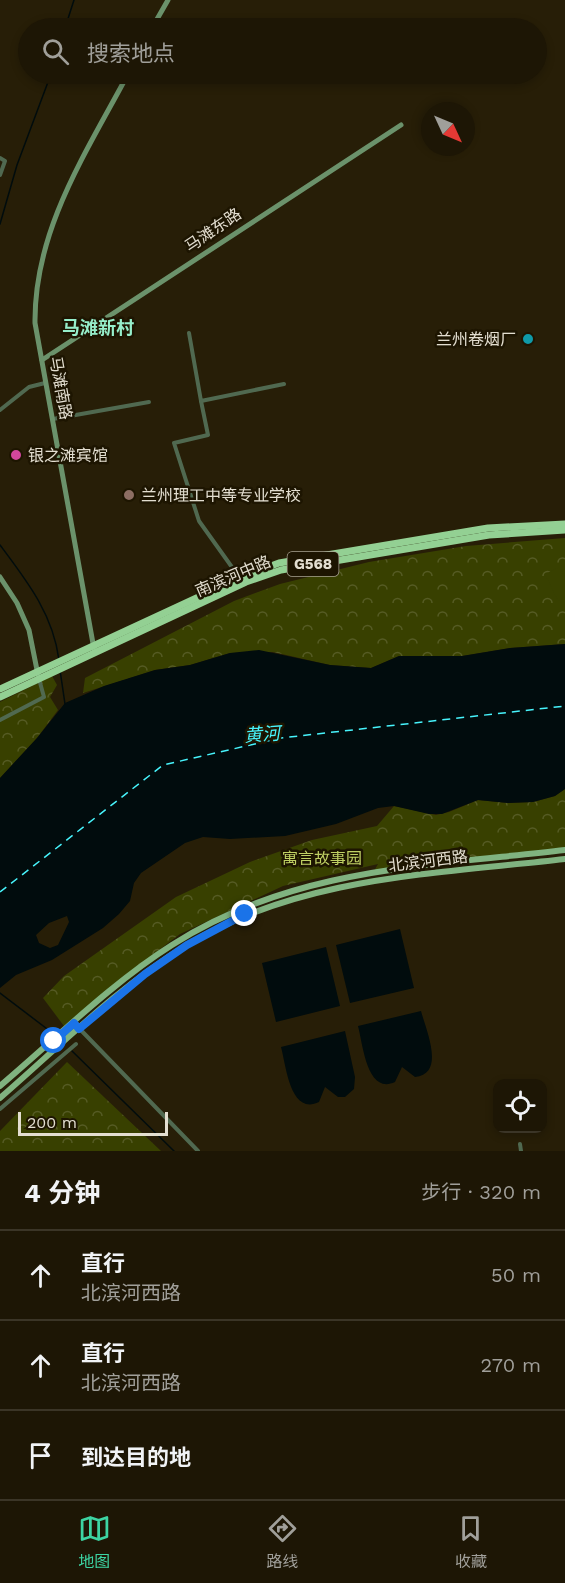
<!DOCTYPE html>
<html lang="zh">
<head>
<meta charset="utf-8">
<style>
	:root { --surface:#1d1605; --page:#251f0f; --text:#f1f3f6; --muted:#a09f9a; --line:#3b3527; --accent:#3dd4a3 }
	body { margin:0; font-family:"Work Sans","Noto Sans SC",sans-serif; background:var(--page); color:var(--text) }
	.controls { position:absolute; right:18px; bottom:18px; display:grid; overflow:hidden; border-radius:12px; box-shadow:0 3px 9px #0003 }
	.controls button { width:54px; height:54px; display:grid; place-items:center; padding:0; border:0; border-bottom:2px solid var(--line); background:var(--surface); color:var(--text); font:30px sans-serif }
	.compass { position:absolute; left:421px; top:102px; width:54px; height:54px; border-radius:50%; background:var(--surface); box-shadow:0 3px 9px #0003; rotate:134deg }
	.scale { position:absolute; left:18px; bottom:15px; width:150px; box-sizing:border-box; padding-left:6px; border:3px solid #e3ded0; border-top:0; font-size:16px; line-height:21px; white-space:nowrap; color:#e3ded0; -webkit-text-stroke:4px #1d1501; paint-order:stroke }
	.stop { position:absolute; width:18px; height:18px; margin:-14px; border:4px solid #1a73e8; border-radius:50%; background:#fff }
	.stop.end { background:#1a73e8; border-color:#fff; box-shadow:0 2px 6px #0008 }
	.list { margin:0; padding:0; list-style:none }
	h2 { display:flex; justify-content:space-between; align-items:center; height:78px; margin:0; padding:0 24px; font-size:26px }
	h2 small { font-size:20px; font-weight:400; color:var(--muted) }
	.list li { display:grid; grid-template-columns:39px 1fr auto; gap:18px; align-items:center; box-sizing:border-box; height:90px; padding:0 24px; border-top:2px solid var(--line) }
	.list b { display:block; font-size:22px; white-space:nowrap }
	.list p { margin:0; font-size:20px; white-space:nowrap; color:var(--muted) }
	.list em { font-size:20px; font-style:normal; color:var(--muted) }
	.icon { flex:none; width:33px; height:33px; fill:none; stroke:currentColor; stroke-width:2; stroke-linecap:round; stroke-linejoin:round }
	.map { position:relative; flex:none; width:565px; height:1151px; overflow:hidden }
	.search { position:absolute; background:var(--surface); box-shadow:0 3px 9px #0003; left:18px; right:18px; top:18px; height:66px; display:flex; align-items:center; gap:15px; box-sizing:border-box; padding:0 21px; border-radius:33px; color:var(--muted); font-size:22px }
	.sheet { height:348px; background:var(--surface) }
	nav { display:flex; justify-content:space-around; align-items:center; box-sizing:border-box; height:84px; border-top:2px solid var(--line); background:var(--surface); font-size:16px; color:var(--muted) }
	nav a { display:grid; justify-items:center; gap:3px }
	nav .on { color:var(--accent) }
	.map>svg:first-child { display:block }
	.park { fill:url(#park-crowns) }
	.pitch { fill:#384000 }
	.water { fill:#010c0d; fill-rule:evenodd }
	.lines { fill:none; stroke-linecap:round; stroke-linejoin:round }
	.stream { stroke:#010c0d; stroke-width:1.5 }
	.ferry { stroke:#47f4fc; stroke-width:1.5; stroke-dasharray:8 6; stroke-linecap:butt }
	.street { stroke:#506950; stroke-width:4 }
	.secondary { stroke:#6b926b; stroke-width:5 }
	.primary { stroke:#80b380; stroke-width:6 }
	.highway { stroke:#93d093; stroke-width:7 }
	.route { stroke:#1a73e8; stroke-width:8 }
	.culture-dot { fill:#0f9aa8; stroke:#1d1501; stroke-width:2 }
	.hotel-dot { fill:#d1479c; stroke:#1d1501; stroke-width:2 }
	.education-dot { fill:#8d6e63; stroke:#1d1501; stroke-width:2 }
	.labels { text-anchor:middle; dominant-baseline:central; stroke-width:5; stroke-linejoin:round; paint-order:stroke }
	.shield { fill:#1d1501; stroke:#a8a292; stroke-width:1.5 }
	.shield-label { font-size:15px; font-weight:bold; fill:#e3ded0 }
	.street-label { font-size:16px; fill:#e3ded0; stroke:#1d1501 }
	.poi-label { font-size:16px; fill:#e3ded0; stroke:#1d1501; text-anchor:start }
	.park-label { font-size:16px; fill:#c0d164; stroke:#1d1501 }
	.neighbourhood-label { font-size:18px; font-weight:bold; fill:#96efcb; stroke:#1d1501 }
	.water-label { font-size:18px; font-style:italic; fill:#47f4fc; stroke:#1d1501 }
</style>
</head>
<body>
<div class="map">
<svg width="565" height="1151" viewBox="0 0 565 1151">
	<defs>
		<pattern id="park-crowns" width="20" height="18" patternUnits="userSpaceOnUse" patternTransform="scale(1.5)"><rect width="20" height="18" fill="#384000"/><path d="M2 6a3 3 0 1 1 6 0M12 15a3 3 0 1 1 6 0" fill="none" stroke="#555b24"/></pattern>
	</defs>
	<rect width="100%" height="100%" fill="#271e07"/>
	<g class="park">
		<path d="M 565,538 L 565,644 L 510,648 L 462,656 L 399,656 L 371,668 L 330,665 L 273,652 L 230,653 L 190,665 L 155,670 L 83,693 L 85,678 L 234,601 L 280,584 L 369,562 L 466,546 Z"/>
		<path d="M 52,676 L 57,685 L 50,697 L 58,710 L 37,738 L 0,778 L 0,702 Z"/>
		<path d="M 565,789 L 565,850 L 373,873 L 378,864 L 283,886 L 180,934 L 118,981 L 64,1026 L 43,998 L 64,976 L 176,897 L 250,862 L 312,840 L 377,826 L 394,806 L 436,815 L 449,812 L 478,800 L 508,803 L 533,802 L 555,796 Z"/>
		<path d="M 67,1062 L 161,1151 L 0,1151 L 0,1131 Z"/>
	</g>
	<path class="pitch" d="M 560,567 L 565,578 L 565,597 L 558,601 L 545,574 Z"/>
	<g class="water">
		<path d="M 565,644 L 565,789 L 555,796 L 533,802 L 508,803 L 478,800 L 442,814 L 429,814 L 394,806 L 378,808 L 336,824 L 285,836 L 230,839 L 203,837 L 185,843 L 141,873 L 134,883 L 130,901 L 119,914 L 103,928 L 52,960 L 16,975 L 0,988 L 0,778 L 37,738 L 65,703 L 104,686 L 155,670 L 190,665 L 230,653 L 259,650 L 330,665 L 371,668 L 399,656 L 462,656 L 510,648 ZM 67,916 L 69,922 L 58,945 L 50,948 L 39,943 L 36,935 L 49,923 Z"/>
		<path d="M 400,929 L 414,988 L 350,1003 L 336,945 Z"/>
		<path d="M 326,947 L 340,1006 L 276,1022 L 262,963 Z"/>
		<path d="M 421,1011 C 426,1030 446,1074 415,1077 L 402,1067 L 395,1082 C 367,1095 363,1045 358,1026 Z"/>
		<path d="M 345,1031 L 355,1077 L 354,1089 L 345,1097 L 338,1097 L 325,1087 L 319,1102 C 290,1116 286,1065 281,1047 Z"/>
	</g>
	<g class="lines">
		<g class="stream">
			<path d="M 65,28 L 74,0"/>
			<path d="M 0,224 L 17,165 L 51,74"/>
			<path d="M 0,545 C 27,581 53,614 59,660"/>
			<path d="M 60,670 L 65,704"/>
			<path d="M 0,993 L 55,1035"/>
			<path d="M 72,1051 L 174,1151"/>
		</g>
		<path class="ferry" d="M 0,892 L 163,765 L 281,738 L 565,706"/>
		<g class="street">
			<path d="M 0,158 L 5,161 L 0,175"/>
			<path d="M 189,333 L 201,401 L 284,384"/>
			<path d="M 201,401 L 208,435 L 174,443 L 199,521 L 239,577"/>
			<path d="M 0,410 L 29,387 L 45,383"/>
			<path d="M 53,419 L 149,402"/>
			<path d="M 0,720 L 44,697 L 39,679"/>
			<path d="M 74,1023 L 198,1151"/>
			<path d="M 0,1109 L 76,1044"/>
			<path d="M 520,1144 L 521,1151"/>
		</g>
		<g class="secondary">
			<path d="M 152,28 L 168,0"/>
			<path d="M 42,360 L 401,125"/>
			<path d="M 0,577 L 17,603 L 29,630 L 38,675"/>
			<path d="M 94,649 L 35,323 C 34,230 86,153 128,74"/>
		</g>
		<g class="primary">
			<path d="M 0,1086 C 53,1041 113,982 172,945 C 292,868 428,866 565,850"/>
			<path d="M 0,1098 C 60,1046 119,986 187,945 C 301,876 436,874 565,859"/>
		</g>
		<g class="highway">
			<path d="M 0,689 L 244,576 L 279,563 L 488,528 L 565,524"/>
			<path d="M 0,697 L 246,582 L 281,570 L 489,535 L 565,530"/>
		</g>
	</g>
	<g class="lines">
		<path class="route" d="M 54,1041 L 74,1023 L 79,1029 L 145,974 L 187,945 L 245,914"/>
	</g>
	<circle class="culture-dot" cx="528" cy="339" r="6"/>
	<circle class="hotel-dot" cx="16" cy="455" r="6"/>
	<circle class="education-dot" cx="129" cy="495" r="6"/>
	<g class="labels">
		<rect class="shield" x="287.5" y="552" width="51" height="24" rx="4.5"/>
		<g class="shield-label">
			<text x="313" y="564">G568</text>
		</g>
		<g class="street-label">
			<text transform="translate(213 230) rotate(-34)">马滩东路</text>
			<text transform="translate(61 388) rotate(80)">马滩南路</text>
			<text transform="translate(233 576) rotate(-23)">南滨河中路</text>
			<text transform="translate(428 861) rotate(-7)">北滨河西路</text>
		</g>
		<g class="poi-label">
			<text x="516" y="339" text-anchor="end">兰州卷烟厂</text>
			<text x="28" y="455">银之滩宾馆</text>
			<text x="141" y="495">兰州理工中等专业学校</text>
		</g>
		<g class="park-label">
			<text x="322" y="858">寓言故事园</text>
		</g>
		<g class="neighbourhood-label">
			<text x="98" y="327">马滩新村</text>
		</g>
		<g class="water-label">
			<text transform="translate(262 734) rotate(-4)">黄河</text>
		</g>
	</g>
</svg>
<div class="controls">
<button><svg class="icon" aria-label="locate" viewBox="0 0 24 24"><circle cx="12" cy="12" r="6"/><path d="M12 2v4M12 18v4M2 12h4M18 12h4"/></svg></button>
</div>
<svg class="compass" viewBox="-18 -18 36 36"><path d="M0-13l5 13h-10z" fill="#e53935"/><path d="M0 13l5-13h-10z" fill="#a09f9a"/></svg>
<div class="scale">200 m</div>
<div class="stop" style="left:54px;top:1041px"></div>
<div class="stop end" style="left:245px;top:914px"></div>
<div class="search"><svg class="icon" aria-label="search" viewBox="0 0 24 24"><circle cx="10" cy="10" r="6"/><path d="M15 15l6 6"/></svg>搜索地点</div>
</div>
<section class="sheet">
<h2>4 分钟<small>步行 · 320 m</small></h2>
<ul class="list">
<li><svg class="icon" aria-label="ahead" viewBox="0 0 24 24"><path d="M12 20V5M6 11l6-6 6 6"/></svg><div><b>直行</b><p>北滨河西路</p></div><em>50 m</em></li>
<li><svg class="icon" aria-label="ahead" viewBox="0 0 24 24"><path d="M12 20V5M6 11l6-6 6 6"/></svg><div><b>直行</b><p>北滨河西路</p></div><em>270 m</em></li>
<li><svg class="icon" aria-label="arrive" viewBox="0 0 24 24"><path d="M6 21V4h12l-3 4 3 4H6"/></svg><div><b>到达目的地</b></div></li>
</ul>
</section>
<nav>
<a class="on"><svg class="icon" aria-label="map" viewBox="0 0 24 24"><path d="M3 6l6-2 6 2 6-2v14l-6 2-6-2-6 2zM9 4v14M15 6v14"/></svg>地图</a>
<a><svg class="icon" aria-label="directions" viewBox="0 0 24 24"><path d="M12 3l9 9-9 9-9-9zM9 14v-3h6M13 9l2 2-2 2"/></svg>路线</a>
<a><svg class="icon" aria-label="saved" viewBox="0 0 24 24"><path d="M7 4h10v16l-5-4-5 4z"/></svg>收藏</a>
</nav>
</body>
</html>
